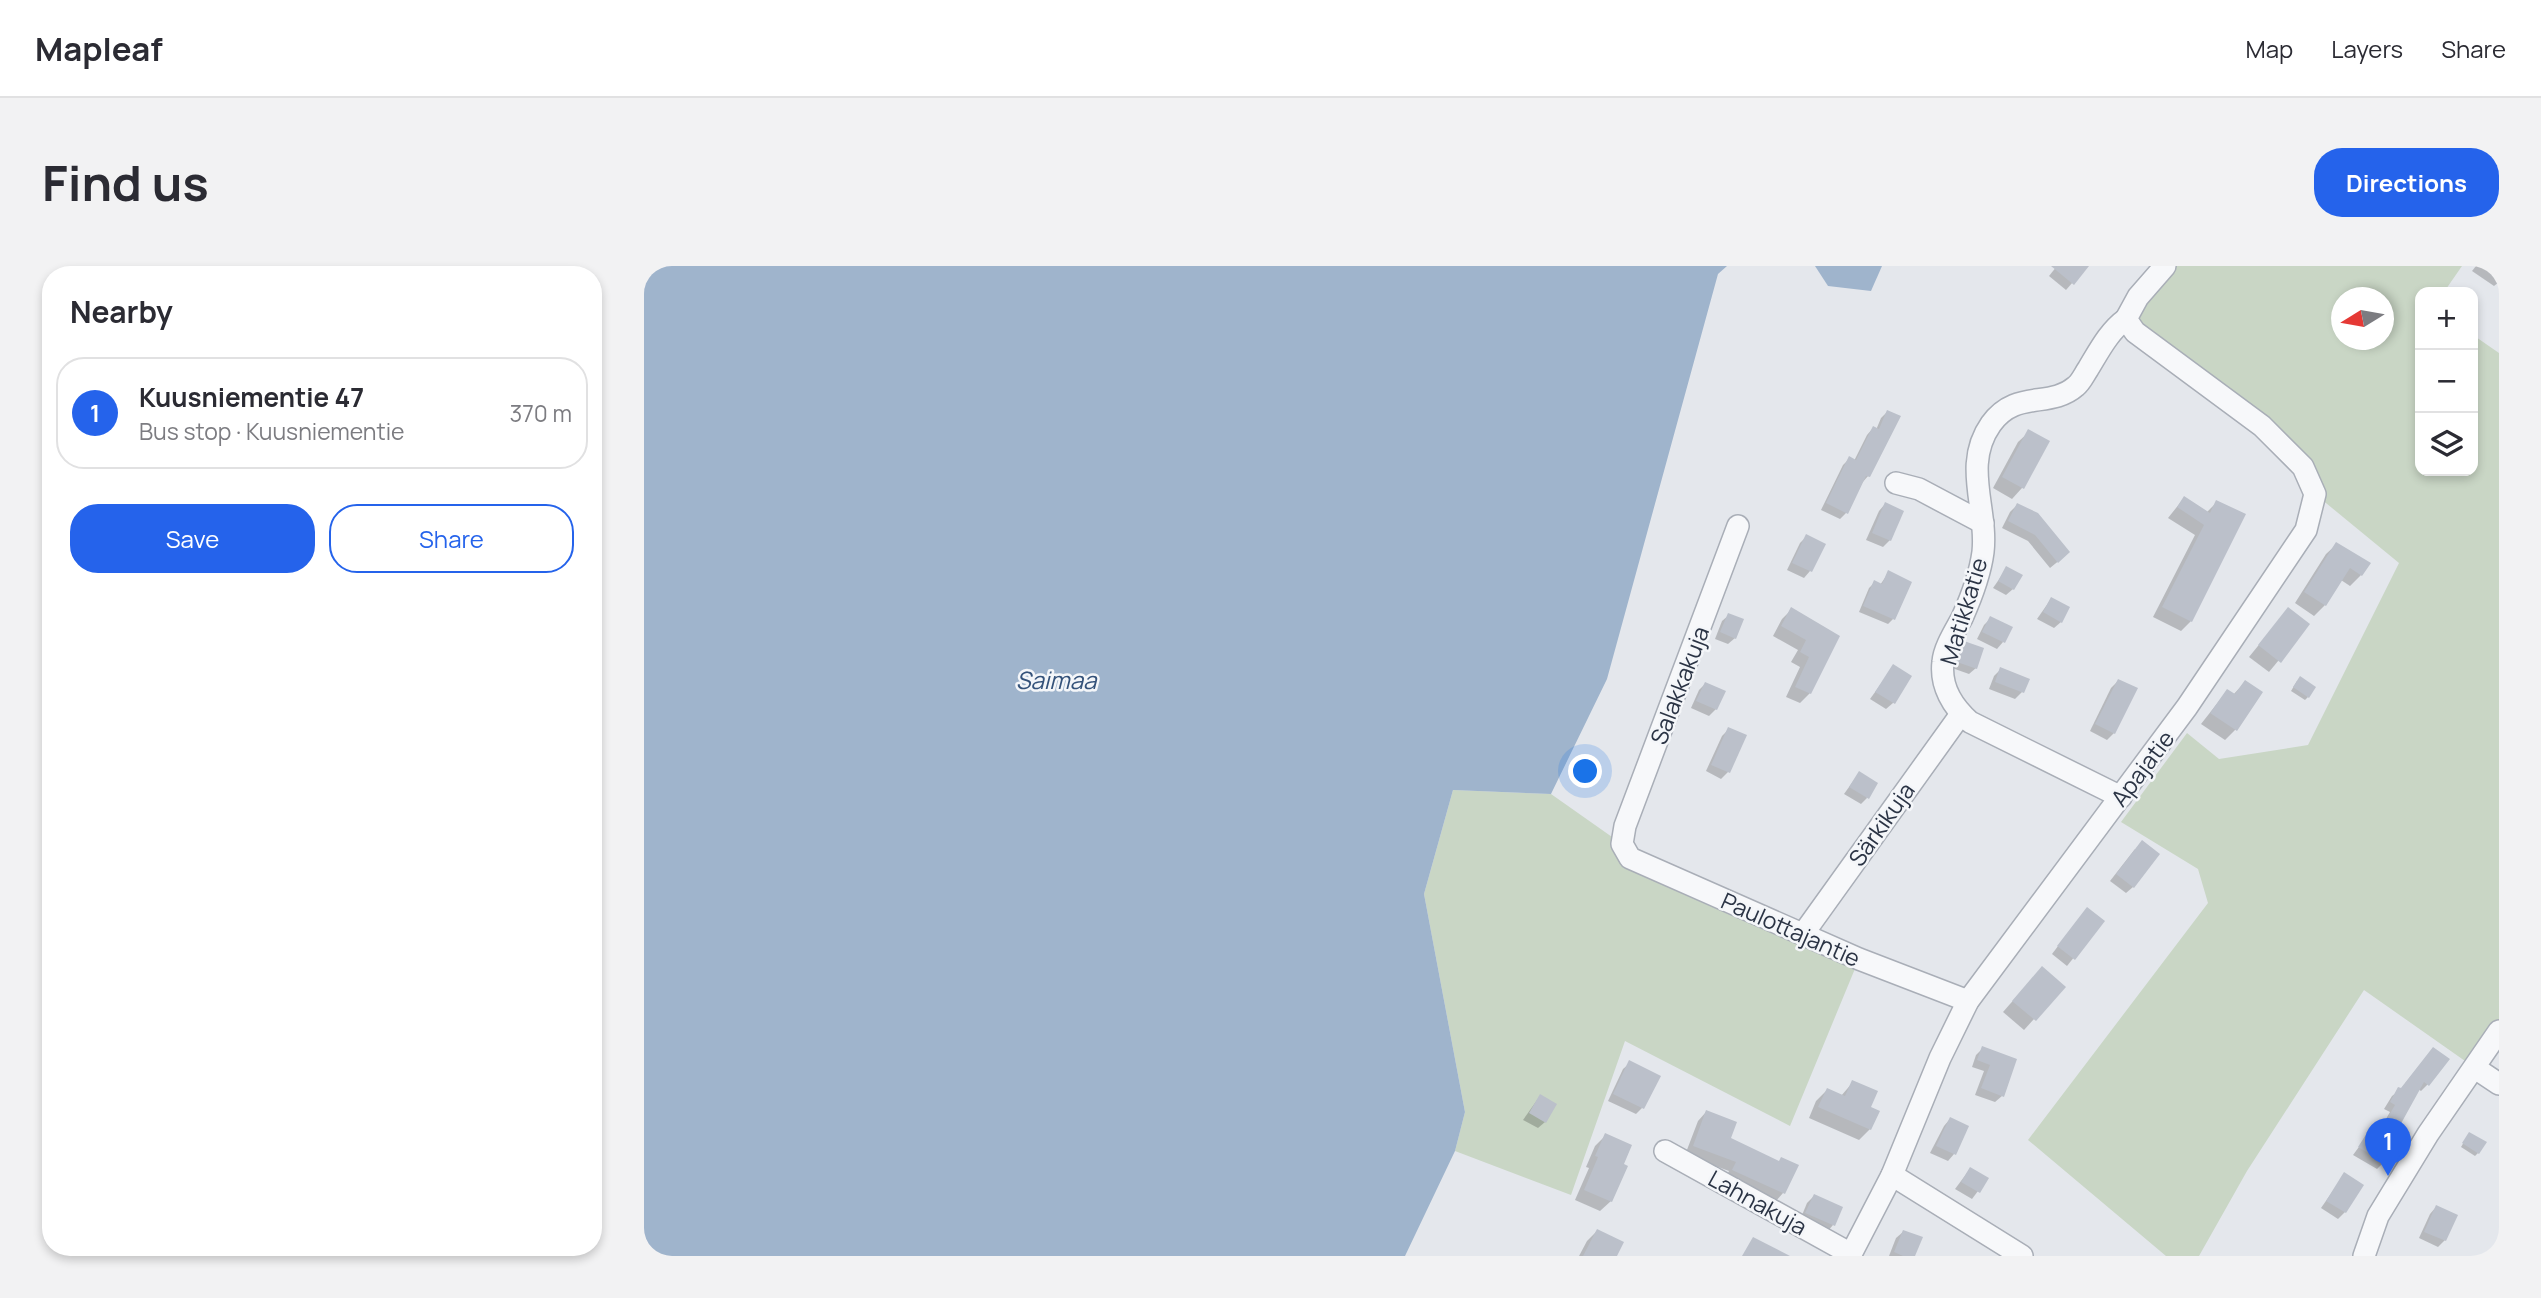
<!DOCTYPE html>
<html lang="en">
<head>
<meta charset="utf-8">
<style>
	:root { --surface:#fff; --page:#f2f2f3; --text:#2b2b33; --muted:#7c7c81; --line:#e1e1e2; --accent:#2563eb }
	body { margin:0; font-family:Manrope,sans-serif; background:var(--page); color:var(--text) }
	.controls { position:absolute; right:21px; top:21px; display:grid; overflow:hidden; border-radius:14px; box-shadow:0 4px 10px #0003 }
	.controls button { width:63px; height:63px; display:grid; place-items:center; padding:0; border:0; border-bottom:2px solid var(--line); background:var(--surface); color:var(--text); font:35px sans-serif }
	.compass { position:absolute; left:1687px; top:21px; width:63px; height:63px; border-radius:50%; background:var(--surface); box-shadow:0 4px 10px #0003; rotate:259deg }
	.you { position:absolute; left:942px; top:506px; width:24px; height:24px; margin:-18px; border:5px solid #fff; border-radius:50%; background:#1a73e8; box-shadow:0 0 0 10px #1a73e833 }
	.badge { display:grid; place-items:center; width:46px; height:46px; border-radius:50%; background:var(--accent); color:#fff; font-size:23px; font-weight:700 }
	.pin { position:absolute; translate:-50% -58px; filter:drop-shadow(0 2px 4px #0008) }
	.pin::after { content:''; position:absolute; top:37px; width:24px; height:21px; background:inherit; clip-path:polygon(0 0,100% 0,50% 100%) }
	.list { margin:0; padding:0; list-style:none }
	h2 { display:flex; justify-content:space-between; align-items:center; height:91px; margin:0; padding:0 28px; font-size:30px }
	h2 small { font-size:23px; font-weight:400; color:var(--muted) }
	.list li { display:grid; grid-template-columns:46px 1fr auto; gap:21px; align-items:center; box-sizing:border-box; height:112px; margin:0 14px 14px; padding:0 14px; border:2px solid var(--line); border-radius:28px }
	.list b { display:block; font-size:26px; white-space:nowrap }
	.list p { margin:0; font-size:23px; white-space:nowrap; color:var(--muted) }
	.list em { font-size:23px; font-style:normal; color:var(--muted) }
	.actions { display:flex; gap:14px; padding:21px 28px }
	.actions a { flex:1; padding:16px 0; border:2px solid var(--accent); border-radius:28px; text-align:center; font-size:24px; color:var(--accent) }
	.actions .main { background:var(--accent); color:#fff }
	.icon { flex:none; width:38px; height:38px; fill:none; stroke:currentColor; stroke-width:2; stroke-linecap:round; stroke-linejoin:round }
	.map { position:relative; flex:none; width:1855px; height:990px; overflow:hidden; border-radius:28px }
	header { display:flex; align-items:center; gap:42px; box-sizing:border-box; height:98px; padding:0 35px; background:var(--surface); border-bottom:2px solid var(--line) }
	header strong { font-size:33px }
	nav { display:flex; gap:38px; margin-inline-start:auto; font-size:24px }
	.intro { display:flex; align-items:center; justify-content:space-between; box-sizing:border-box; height:168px; padding:0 42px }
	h1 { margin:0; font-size:49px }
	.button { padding:18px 32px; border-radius:28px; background:var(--accent); color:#fff; font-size:24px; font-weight:700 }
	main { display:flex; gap:42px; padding:0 42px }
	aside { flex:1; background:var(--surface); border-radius:28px; box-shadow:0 4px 10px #0003 }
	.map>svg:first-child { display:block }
	.green { fill:#c9d6c5; fill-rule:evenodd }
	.water { fill:#9fb4cc }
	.shadow { fill:#0003 }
	.building { fill:#bbc0ca }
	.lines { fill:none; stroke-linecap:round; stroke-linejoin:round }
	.minor-casing { stroke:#a9aeb7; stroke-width:24 }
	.minor { stroke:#f7f8fa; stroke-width:21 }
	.labels { text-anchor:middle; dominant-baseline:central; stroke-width:5; stroke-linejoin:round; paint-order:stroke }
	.street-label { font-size:23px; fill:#2b3445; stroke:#f4f6f9 }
	.water-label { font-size:24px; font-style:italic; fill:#34527a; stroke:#f4f6f9 }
</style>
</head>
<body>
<header>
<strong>Mapleaf</strong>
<nav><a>Map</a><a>Layers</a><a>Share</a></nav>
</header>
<div class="intro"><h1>Find us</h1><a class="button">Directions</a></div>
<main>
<aside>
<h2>Nearby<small></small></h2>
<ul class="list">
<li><span class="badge">1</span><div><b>Kuusniementie 47</b><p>Bus stop · Kuusniementie</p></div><em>370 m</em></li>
</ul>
<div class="actions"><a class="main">Save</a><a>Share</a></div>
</aside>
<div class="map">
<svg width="1855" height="990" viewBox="0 0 1855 990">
	<rect width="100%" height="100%" fill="#e4e7ec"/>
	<g class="green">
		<path d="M 1521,0 L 1818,0 L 1800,26 L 1776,26 L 1776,205 L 1829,205 L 1829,69 L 1855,87 L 1855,765 L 1831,802 L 1720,724 L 1603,905 L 1555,990 L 1522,990 L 1384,874 L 1564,637 L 1554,603 L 1477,556 L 1543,467 L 1575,493 L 1664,479 L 1755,297 L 1671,228 L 1659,201 L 1482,53 ZM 1698,32 L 1740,32 L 1740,74 L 1698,74 Z"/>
		<path d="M 809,524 L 907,528 L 978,578 L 1215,693 L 1146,860 L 981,775 L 927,929 L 811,885 L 821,846 L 780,628 Z"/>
	</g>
	<g class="water">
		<path d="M 0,0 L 1083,0 L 1074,8 L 963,413 L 907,528 L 809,524 L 780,628 L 821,846 L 811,885 L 761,990 L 0,990 Z"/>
		<path d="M 1171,0 L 1238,0 L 1227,25 L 1184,20 Z"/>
	</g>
	<g class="shadow">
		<path d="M 1413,0 L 1443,0 L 1422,24 L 1405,10 Z"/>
		<path d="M 1832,0 L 1855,0 L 1855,16 L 1850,20 L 1828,5 Z"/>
		<path d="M 1243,146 L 1224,210 L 1218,217 L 1202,247 L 1196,253 L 1177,244 L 1199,199 L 1206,192 L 1210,195 L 1223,169 L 1229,162 L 1232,164 L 1237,152 Z"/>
		<path d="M 1385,166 L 1404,176 L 1378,222 L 1368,233 L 1349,222 L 1374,176 Z"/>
		<path d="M 1540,232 L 1562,247 L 1573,236 L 1547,355 L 1537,365 L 1509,351 L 1551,269 L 1524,252 Z"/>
		<path d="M 1241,238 L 1246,274 L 1239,281 L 1222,274 L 1235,245 Z"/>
		<path d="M 1373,239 L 1417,293 L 1406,302 L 1384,275 L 1358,262 L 1366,246 Z"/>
		<path d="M 1162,271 L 1179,279 L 1166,305 L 1160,312 L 1143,304 L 1156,277 Z"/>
		<path d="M 1693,278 L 1717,309 L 1706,320 L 1697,314 L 1681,339 L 1670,350 L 1651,337 L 1682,288 Z"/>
		<path d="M 1363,302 L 1369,323 L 1362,329 L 1349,322 Z"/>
		<path d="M 1245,306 L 1249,353 L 1244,358 L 1215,346 L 1225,322 L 1231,316 L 1236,319 Z"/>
		<path d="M 1407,333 L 1417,356 L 1410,362 L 1393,353 Z"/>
		<path d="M 1644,343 L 1664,359 L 1625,406 L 1605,391 Z"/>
		<path d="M 1147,344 L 1194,370 L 1166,427 L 1156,437 L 1142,431 L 1156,401 L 1147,396 L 1154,384 L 1129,370 L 1138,353 Z"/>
		<path d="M 1085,349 L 1091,372 L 1084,378 L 1071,373 L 1078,355 Z"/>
		<path d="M 1347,352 L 1359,376 L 1353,383 L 1333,373 L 1340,359 Z"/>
		<path d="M 1321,377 L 1332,402 L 1325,408 L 1308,402 L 1314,384 Z"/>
		<path d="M 1250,400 L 1249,437 L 1242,443 L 1226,433 Z"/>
		<path d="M 1357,403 L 1378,426 L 1371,433 L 1345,423 L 1350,410 Z"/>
		<path d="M 1474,415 L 1470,467 L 1463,474 L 1446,465 L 1467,422 Z"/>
		<path d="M 1653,415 L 1664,431 L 1661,434 L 1647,425 Z"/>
		<path d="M 1601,416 L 1617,427 L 1591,464 L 1581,474 L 1557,458 L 1583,425 L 1589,429 Z"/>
		<path d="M 1061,418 L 1072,443 L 1065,450 L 1047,442 L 1055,424 Z"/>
		<path d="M 1085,463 L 1084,506 L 1077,513 L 1062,505 L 1078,470 Z"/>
		<path d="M 1215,507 L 1223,532 L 1217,538 L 1200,528 Z"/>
		<path d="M 1491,583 L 1489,621 L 1482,627 L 1466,615 Z"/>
		<path d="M 1437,650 L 1459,655 L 1423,700 L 1408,688 Z"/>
		<path d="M 1388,713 L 1419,721 L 1380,764 L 1359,746 Z"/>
		<path d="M 1339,782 L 1371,794 L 1358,830 L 1351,836 L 1331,829 L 1340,805 L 1328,801 L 1332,789 Z"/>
		<path d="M 1783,790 L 1784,818 L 1777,825 L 1774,823 L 1751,864 L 1740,896 L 1733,903 L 1709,889 L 1723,870 L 1730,874 L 1746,846 L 1740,843 L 1748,830 L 1756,824 Z"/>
		<path d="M 986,797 L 998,842 L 992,848 L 964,835 L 979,803 Z"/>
		<path d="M 1209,816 L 1225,842 L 1226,863 L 1215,874 L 1165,852 L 1172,835 L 1183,824 L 1197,830 Z"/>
		<path d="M 896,830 L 901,856 L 894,862 L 879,854 Z"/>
		<path d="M 1062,846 L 1085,873 L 1134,896 L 1152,900 L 1139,927 L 1131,936 L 1081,913 L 1085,905 L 1041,889 L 1054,855 Z"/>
		<path d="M 1306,853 L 1323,861 L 1310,888 L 1304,895 L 1286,887 L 1300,860 Z"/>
		<path d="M 962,869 L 967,935 L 956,945 L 931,934 L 945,902 L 942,901 L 951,880 Z"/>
		<path d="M 1823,871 L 1834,887 L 1831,890 L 1817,881 Z"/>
		<path d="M 1326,903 L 1343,913 L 1328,933 L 1311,923 Z"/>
		<path d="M 1700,909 L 1701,946 L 1694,953 L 1677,942 Z"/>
		<path d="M 1170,930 L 1189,959 L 1183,966 L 1156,954 L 1163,937 Z"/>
		<path d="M 1792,941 L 1801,974 L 1794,981 L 1775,972 L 1786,948 Z"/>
		<path d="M 953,965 L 971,990 L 935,990 L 943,975 Z"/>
		<path d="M 1259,966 L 1269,990 L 1245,990 L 1252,972 Z"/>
	</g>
	<g class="building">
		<path d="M 1407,0 L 1445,0 L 1430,19 Z"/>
		<path d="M 1243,144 L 1257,150 L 1226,211 L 1222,210 L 1204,248 L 1182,237 L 1205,190 L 1212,194 L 1229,160 L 1235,163 Z"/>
		<path d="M 1384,163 L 1406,175 L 1380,223 L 1358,211 Z"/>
		<path d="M 1540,230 L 1566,247 L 1572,234 L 1602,248 L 1548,356 L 1518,341 L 1560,259 L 1533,241 Z"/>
		<path d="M 1241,236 L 1260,245 L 1247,275 L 1228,267 Z"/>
		<path d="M 1373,237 L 1394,247 L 1426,286 L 1414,297 L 1391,269 L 1364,255 Z"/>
		<path d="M 1162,268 L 1182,278 L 1168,306 L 1148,297 Z"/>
		<path d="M 1692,276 L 1727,297 L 1718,310 L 1706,302 L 1682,340 L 1660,326 Z"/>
		<path d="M 1362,300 L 1379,309 L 1370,324 L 1354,315 Z"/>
		<path d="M 1244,304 L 1268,316 L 1251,354 L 1219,340 L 1230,314 L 1238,318 Z"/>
		<path d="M 1407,331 L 1426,341 L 1418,357 L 1399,346 Z"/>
		<path d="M 1147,341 L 1196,370 L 1167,428 L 1151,421 L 1165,391 L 1156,386 L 1162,374 L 1137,360 Z"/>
		<path d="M 1644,341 L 1666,358 L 1637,397 L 1614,379 Z"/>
		<path d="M 1084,347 L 1100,353 L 1092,373 L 1076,366 Z"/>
		<path d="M 1346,350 L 1369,361 L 1361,377 L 1338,366 Z"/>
		<path d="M 1320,375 L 1340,382 L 1333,403 L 1313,396 Z"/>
		<path d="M 1249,398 L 1268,410 L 1251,438 L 1231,426 Z"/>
		<path d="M 1356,401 L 1386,413 L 1380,427 L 1351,416 Z"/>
		<path d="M 1656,410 L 1672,421 L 1665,432 L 1649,421 Z"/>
		<path d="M 1474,413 L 1494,422 L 1471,468 L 1451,458 Z"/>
		<path d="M 1601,414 L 1619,426 L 1593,465 L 1566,447 L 1583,423 L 1591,428 Z"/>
		<path d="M 1061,416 L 1082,425 L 1073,444 L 1052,435 Z"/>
		<path d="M 1084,461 L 1103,469 L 1086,507 L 1067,499 Z"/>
		<path d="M 1215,505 L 1234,517 L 1225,533 L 1205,521 Z"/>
		<path d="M 1498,574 L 1516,588 L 1490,622 L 1472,608 Z"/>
		<path d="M 1443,641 L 1461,655 L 1431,694 L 1413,680 Z"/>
		<path d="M 1398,700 L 1422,721 L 1392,755 L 1368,735 Z"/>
		<path d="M 1338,780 L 1373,793 L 1360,831 L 1337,822 L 1346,799 L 1333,794 Z"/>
		<path d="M 1789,781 L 1806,793 L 1785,820 L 1780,816 L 1754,863 L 1759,867 L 1741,897 L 1714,881 L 1723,867 L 1731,873 L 1751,839 L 1746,836 L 1754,821 L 1757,822 Z"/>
		<path d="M 985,794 L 1017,810 L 1000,843 L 969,828 Z"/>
		<path d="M 1208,814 L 1234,825 L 1227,841 L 1236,845 L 1227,864 L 1174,841 L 1183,822 L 1201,830 Z"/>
		<path d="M 896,828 L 913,838 L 902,857 L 885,847 Z"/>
		<path d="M 1062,844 L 1093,856 L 1087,872 L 1135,895 L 1137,891 L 1155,899 L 1141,928 L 1088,904 L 1092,896 L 1049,880 Z"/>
		<path d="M 1306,851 L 1325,860 L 1312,889 L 1292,880 Z"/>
		<path d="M 1825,866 L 1843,876 L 1835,888 L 1818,877 Z"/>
		<path d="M 961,867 L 988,879 L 980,898 L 984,900 L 968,936 L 940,924 L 954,891 L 951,890 Z"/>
		<path d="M 1326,901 L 1345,912 L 1336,927 L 1317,916 Z"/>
		<path d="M 1700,906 L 1720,919 L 1702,947 L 1682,935 Z"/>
		<path d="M 1170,928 L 1199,941 L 1191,960 L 1161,947 Z"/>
		<path d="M 1792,939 L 1814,949 L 1802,975 L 1780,966 Z"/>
		<path d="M 953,963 L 980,976 L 973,990 L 939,990 Z"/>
		<path d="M 1259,964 L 1279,971 L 1271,990 L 1259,990 L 1250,986 Z"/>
		<path d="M 1109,971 L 1146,990 L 1098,990 Z"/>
	</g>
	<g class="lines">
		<g class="minor-casing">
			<g id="minor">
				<path d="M 1252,217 L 1275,223 L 1339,257"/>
				<path d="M 1094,260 L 981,560 L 978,578 L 986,592 L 1215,693 L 1324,735"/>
				<path d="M 1477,531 L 1326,456 C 1309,441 1296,420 1299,396 C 1300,382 1311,365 1318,352 C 1327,332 1336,309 1339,286 C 1344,242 1318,199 1347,158 C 1372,123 1406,143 1432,120 C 1437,116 1440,109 1444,103 C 1455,85 1465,65 1482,53"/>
				<path d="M 1159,668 L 1317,448"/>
				<path d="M 1831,802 L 1855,818"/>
				<path d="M 1021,885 L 1207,988"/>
				<path d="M 1248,909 L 1378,990"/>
				<path d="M 1206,990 L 1248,909 L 1296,792 L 1324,735 L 1543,441 L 1662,264 L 1671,228 L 1659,201 L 1618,160 L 1491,66 L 1482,53 L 1494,31 L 1521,0"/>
				<path d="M 1720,990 L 1734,950 L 1784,868 L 1855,765"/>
			</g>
		</g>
		<use href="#minor" class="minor"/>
	</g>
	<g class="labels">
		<g class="street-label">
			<text transform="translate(1319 345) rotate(-73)">Matikkatie</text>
			<text transform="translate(1035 419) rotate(-69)">Salakkakuja</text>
			<text transform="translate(1498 502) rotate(-53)">Apajatie</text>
			<text transform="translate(1237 558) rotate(-55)">Särkikuja</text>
			<text transform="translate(1147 663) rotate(24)">Paulottajantie</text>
			<text transform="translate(1114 936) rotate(29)">Lahnakuja</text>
		</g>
		<g class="water-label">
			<text x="412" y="413">Saimaa</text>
		</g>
	</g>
</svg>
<div class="controls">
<button>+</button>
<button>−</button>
<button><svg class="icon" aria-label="layers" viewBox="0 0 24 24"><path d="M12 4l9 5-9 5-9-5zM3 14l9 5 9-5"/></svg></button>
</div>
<svg class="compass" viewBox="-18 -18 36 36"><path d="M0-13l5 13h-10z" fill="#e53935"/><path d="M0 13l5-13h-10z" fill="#7c7c81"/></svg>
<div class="you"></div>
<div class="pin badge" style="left:1744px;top:910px">1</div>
</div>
</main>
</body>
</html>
